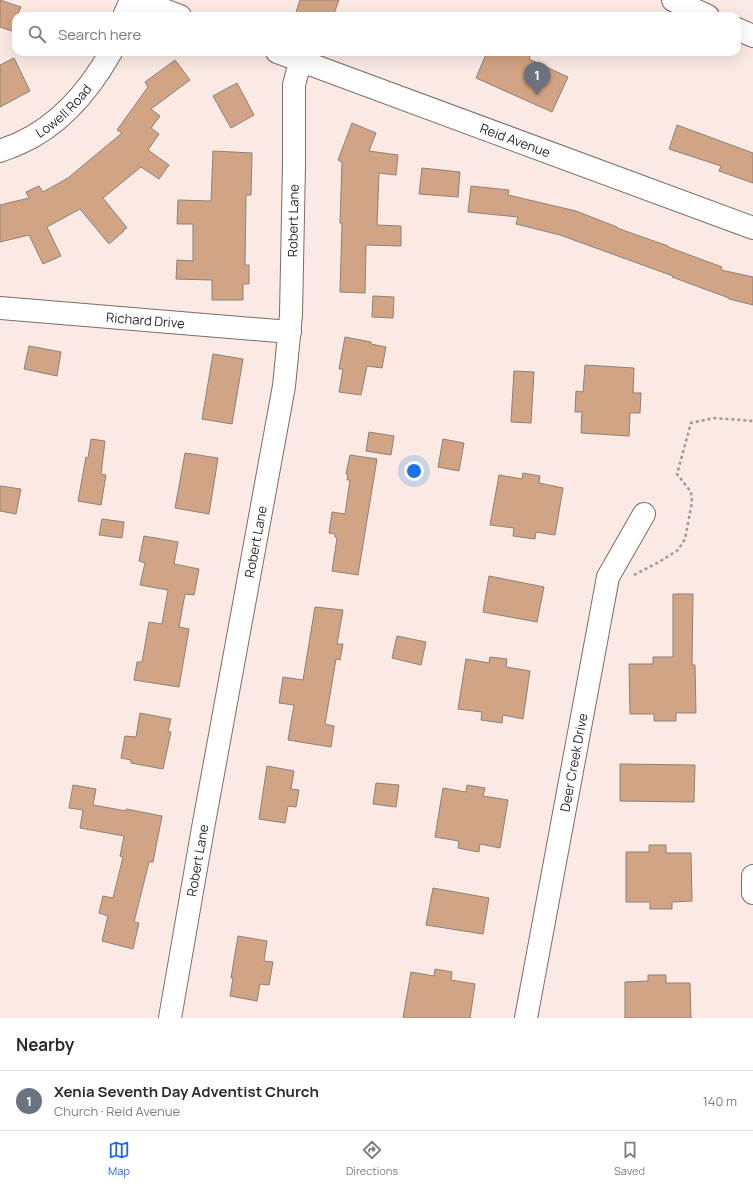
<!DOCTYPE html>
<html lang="en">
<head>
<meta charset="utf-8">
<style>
	:root { --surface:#fff; --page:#f7f7f7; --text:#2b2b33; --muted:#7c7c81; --line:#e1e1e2; --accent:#2563eb }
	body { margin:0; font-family:Manrope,sans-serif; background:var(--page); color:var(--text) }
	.you { position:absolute; left:414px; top:471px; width:14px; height:14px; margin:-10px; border:3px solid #fff; border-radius:50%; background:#1a73e8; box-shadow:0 0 0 6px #1a73e833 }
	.badge { display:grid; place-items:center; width:26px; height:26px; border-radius:50%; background:var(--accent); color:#fff; font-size:13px; font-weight:700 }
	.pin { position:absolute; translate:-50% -33px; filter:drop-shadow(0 1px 2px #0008) }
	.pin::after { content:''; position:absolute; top:21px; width:14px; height:12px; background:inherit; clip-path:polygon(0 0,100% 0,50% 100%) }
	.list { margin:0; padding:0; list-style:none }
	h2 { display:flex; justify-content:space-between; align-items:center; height:52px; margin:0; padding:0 16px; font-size:17px }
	h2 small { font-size:13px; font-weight:400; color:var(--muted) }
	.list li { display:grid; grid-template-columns:26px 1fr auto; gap:12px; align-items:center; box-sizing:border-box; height:60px; padding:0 16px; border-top:1px solid var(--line) }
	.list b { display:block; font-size:15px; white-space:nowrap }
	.list p { margin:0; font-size:13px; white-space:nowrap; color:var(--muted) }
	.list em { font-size:13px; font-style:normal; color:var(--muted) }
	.icon { flex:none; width:22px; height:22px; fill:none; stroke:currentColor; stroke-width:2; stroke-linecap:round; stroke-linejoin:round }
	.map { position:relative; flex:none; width:753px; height:1018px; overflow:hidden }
	.search { position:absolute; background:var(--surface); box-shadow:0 4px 16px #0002; left:12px; right:12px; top:12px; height:44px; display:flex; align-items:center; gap:10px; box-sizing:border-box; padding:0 14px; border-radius:12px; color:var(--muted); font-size:15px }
	.sheet { height:112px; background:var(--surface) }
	nav { display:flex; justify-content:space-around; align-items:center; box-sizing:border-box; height:56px; border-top:1px solid var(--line); background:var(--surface); font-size:11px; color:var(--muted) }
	nav a { display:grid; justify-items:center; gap:2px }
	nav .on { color:var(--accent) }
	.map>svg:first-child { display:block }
	.building { fill:#d1a485; stroke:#8d8178 }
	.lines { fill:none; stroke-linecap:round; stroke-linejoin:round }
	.minor-casing { stroke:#7b6d67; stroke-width:24 }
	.major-casing { stroke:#7b6d67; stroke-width:24 }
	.path { stroke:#a39792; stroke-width:2.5; stroke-dasharray:3 3; stroke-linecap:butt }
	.minor { stroke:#fff; stroke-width:22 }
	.major { stroke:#fff; stroke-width:22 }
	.labels { text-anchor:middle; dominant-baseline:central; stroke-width:3; stroke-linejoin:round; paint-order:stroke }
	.street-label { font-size:13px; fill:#2d2725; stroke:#fdfaf9 }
</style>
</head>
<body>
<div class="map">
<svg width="753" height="1018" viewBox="0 0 753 1018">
	<rect width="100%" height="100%" fill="#faeae3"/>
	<g class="building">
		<path d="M 0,0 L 21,7 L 17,16 L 16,16 L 16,20 L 12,31 L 0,27 Z"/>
		<path d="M 300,0 L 339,0 L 333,16 L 307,16 L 296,12 Z"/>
		<path d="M 487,52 L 532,52 L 529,59 L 568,77 L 552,112 L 476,78 Z"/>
		<path d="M 14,58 L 30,91 L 0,107 L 0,65 Z"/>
		<path d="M 175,60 L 190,80 L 151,109 L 160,116 L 151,128 L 159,134 L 148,150 L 169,165 L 159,179 L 141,167 L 103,198 L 127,228 L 123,230 L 124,231 L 109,244 L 80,209 L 47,227 L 61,256 L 43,264 L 29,235 L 0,242 L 0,205 L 29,198 L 26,192 L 39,186 L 43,192 L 68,178 L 122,133 L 117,130 L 148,87 L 145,82 Z"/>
		<path d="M 237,83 L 254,115 L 231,128 L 213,96 Z"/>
		<path d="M 352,123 L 376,133 L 369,151 L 398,155 L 396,175 L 379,173 L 377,225 L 401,226 L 401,246 L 366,245 L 365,293 L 340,292 L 342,223 L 340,223 L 342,162 L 338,160 Z"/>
		<path d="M 677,125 L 753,153 L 753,183 L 719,171 L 721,166 L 669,149 Z"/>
		<path d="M 213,151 L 252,153 L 251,195 L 246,195 L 245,265 L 249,265 L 249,284 L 243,284 L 243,300 L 212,300 L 212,280 L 176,279 L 177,260 L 193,261 L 193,224 L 177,224 L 178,200 L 211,201 Z"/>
		<path d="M 422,168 L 460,172 L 458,197 L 419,194 Z"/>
		<path d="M 471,186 L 509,190 L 508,195 L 576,211 L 617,227 L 617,228 L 668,246 L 668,247 L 722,267 L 721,270 L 753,277 L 753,305 L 729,299 L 729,298 L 672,277 L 673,276 L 560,235 L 516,224 L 518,217 L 468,212 Z"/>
		<path d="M 373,296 L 394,297 L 393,318 L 372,317 Z"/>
		<path d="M 345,337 L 371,342 L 371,344 L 386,347 L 382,368 L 367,366 L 361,395 L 339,392 L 343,369 L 339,369 Z"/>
		<path d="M 29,346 L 61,352 L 57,376 L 24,369 Z"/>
		<path d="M 213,354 L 243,359 L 232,424 L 202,419 Z"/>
		<path d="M 585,365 L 634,368 L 633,393 L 641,393 L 640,413 L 630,413 L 629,436 L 581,433 L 582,412 L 575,412 L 576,391 L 583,392 Z"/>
		<path d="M 514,371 L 534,372 L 531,423 L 511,422 Z"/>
		<path d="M 369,432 L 394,436 L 391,455 L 366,451 Z"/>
		<path d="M 91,439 L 105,441 L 101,474 L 106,475 L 101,505 L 78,501 L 86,457 L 88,458 Z"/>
		<path d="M 443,439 L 464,443 L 459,471 L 438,467 Z"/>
		<path d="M 185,453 L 218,458 L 209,514 L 175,508 Z"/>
		<path d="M 350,455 L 377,459 L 358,575 L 332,571 L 337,538 L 335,537 L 335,534 L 329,533 L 332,512 L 345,514 L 350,480 L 347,480 L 348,474 L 346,474 Z"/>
		<path d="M 523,473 L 540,476 L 539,483 L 563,488 L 555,535 L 536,532 L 535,539 L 513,536 L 514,528 L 490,525 L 499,475 L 522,479 Z"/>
		<path d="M 0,486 L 21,489 L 16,514 L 0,511 Z"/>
		<path d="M 102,519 L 124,522 L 122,538 L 99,535 Z"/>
		<path d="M 144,536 L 178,542 L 174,564 L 199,569 L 194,595 L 185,594 L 179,627 L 189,629 L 179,687 L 134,680 L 137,662 L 142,662 L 149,622 L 162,624 L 168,590 L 140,585 L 145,563 L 139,561 Z"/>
		<path d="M 489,576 L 544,587 L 537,622 L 483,612 Z"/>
		<path d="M 673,594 L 693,594 L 692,665 L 695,665 L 696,713 L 676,713 L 676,721 L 654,721 L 654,714 L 630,714 L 629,664 L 653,664 L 653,657 L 673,657 Z"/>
		<path d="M 315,607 L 343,610 L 337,644 L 343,644 L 340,660 L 336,659 L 325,724 L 334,726 L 331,747 L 288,740 L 294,705 L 279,703 L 283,677 L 303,680 Z"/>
		<path d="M 397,636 L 426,642 L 421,665 L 392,658 Z"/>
		<path d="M 490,657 L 507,659 L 506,667 L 530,671 L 523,719 L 503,715 L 502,723 L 481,720 L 482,712 L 458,709 L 466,659 L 489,663 Z"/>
		<path d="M 140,713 L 171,719 L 168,731 L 171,732 L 163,769 L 131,763 L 131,760 L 121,758 L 125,736 L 136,737 Z"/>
		<path d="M 620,764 L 695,765 L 694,802 L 620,801 Z"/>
		<path d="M 267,766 L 294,771 L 291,789 L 299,790 L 296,807 L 288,806 L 285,823 L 259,819 Z"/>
		<path d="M 376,783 L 399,785 L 396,807 L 373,804 Z"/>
		<path d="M 73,785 L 96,789 L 93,805 L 126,811 L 126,809 L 162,816 L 153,862 L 149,862 L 134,922 L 139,923 L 133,949 L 102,941 L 108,916 L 99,913 L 103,896 L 113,898 L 123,857 L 120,856 L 124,836 L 80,828 L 83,810 L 69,808 Z"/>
		<path d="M 467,785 L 485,788 L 483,796 L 508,800 L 500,848 L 480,844 L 479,852 L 458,848 L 459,841 L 435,837 L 443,788 L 466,792 Z"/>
		<path d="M 649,845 L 666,845 L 666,853 L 691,853 L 692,901 L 672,902 L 672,909 L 650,909 L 650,902 L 626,902 L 626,852 L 649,852 Z"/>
		<path d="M 433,888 L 489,898 L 483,934 L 426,925 Z"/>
		<path d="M 238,936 L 267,941 L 264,961 L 273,962 L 269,985 L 260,984 L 257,1001 L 230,996 L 233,978 L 231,978 Z"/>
		<path d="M 435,969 L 452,972 L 451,980 L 475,984 L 470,1018 L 403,1018 L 411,972 L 434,976 Z"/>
		<path d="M 648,975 L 666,975 L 666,983 L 690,983 L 691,1018 L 625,1018 L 625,982 L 648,981 Z"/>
	</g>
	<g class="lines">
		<g class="minor-casing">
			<g id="minor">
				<path d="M 137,0 L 180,16"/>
				<path d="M 124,16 L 131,0"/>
				<path id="s1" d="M 277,52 L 753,228"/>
				<path id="s2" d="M 0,151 C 7,148 14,146 20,143 C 60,125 90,89 111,52"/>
				<path id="s3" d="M 0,308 L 290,332"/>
				<path d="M 753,876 L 753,893"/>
				<path id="s4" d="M 170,1018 L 203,828 L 284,386 L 291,315 L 294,164 L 294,85 L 297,73 L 303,62"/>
				<path id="s5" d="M 526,1018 L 608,577 L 644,514"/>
			</g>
		</g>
		<g class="major-casing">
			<g id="major">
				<path d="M 673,0 L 708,16"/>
				<path d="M 737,29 L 753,36"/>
			</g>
		</g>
		<path class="path" d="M 634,575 L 659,562 L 678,550 L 685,539 L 692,502 L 691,492 L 677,474 L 691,423 L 714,418 L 753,421"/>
		<use href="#minor" class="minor"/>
		<use href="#major" class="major"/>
	</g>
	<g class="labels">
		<g class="street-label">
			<text stroke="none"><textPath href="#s2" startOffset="76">Lowell Road</textPath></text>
			<text stroke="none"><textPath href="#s1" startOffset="254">Reid Avenue</textPath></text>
			<text stroke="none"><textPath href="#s4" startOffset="808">Robert Lane</textPath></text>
			<text stroke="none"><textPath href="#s3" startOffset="146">Richard Drive</textPath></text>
			<text stroke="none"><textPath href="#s4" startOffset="484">Robert Lane</textPath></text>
			<text stroke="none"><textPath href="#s5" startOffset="260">Deer Creek Drive</textPath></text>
			<text stroke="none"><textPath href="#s4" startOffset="160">Robert Lane</textPath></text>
		</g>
	</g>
</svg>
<div class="you"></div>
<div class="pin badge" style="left:537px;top:95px;background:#6b7280">1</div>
<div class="search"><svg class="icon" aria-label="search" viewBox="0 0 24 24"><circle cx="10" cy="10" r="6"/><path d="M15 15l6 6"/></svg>Search here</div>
</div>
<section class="sheet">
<h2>Nearby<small></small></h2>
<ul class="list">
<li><span class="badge" style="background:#6b7280">1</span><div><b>Xenia Seventh Day Adventist Church</b><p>Church · Reid Avenue</p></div><em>140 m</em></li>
</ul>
</section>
<nav>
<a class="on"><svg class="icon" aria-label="map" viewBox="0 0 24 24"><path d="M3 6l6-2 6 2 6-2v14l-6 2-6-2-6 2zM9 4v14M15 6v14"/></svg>Map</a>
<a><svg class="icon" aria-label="directions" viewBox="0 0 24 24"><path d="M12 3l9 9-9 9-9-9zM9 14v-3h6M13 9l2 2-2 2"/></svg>Directions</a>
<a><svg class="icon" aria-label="saved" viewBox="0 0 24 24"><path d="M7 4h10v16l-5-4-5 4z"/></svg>Saved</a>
</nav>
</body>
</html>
